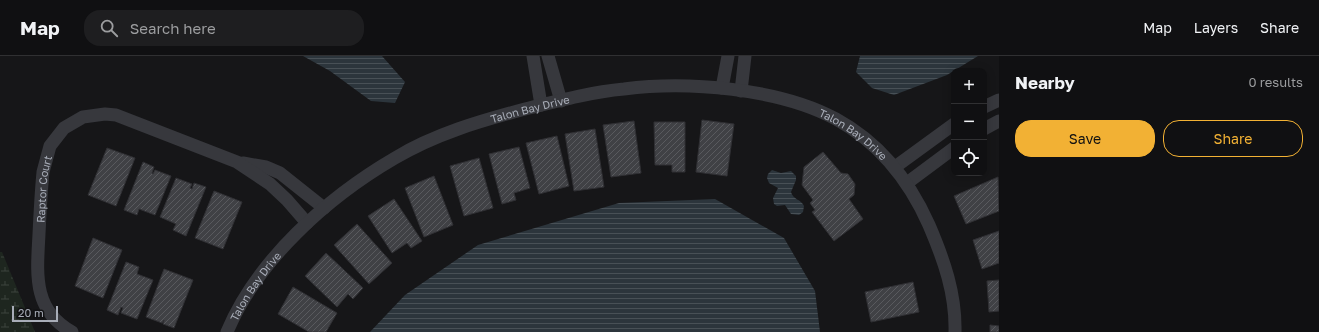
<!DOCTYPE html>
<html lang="en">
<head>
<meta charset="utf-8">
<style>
	:root { --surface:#101012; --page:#1e1e20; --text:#f1f3f6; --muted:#9c9d9f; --line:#303032; --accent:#f2b134 }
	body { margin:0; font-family:"Golos Text",sans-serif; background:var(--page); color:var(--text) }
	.controls { position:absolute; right:12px; top:12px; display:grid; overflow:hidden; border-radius:8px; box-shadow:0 2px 10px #0003 }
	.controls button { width:36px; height:36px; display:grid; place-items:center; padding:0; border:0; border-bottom:1px solid var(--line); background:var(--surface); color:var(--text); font:20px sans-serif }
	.scale { position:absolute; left:12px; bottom:10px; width:46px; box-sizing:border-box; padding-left:4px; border:2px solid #a8adb8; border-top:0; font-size:11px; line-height:14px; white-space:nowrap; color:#a8adb8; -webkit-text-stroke:3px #111113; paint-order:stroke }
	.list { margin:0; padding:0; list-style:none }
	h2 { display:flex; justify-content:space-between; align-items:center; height:52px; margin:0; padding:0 16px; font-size:17px }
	h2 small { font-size:13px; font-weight:400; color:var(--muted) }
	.actions { display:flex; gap:8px; padding:12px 16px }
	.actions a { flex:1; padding:9px 0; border:1px solid var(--accent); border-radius:16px; text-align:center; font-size:14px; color:var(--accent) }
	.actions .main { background:var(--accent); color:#111 }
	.icon { flex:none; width:22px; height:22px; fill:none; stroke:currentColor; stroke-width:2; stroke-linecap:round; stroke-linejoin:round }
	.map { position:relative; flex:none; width:999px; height:276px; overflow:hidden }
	header { display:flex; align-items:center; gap:24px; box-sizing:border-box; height:56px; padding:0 20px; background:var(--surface); border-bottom:1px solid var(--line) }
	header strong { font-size:19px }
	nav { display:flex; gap:22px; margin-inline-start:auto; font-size:14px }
	.search { width:280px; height:36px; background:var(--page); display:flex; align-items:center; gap:10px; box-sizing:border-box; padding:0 14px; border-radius:16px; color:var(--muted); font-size:15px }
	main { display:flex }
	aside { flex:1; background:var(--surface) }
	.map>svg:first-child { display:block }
	.wetland { fill:url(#wetland-marsh) }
	.water { fill:url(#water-rules) }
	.building { fill:url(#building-hatch); stroke:#303034 }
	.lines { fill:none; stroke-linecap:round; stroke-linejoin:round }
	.minor { stroke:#37383d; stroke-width:13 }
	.labels { text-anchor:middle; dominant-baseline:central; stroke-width:4; stroke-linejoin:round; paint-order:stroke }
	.street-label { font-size:11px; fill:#a8adb8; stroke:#111113 }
</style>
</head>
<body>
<header>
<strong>Map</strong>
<div class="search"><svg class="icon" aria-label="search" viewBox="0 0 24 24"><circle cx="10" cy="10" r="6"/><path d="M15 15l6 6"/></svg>Search here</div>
<nav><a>Map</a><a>Layers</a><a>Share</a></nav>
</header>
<main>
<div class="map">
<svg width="999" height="276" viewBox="0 0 999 276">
	<defs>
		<pattern id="wetland-marsh" width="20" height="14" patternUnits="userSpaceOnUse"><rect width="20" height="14" fill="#1e261f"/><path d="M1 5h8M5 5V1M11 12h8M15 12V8" fill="none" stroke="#3c433d"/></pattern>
		<pattern id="water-rules" width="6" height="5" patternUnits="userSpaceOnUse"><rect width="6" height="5" fill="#2c353c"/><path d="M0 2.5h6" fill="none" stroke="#485056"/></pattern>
		<pattern id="building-hatch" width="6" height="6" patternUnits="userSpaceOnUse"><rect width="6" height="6" fill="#404145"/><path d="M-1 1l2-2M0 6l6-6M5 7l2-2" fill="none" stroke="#595a5e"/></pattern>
	</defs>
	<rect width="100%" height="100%" fill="#161618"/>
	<path class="wetland" d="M 0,196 L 2,196 L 35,276 L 0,276 Z"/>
	<g class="water">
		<path d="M 303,0 L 382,0 L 405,26 L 395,47 L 371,45 L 330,15 Z"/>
		<path d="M 860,0 L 978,0 L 947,19 L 894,39 L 872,32 L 856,16 Z"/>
		<path d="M 772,114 L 781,117 L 791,115 L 796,120 L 796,124 L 791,136 C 793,144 801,143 804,150 L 803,156 L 799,159 L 791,158 L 785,149 L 777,150 L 774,148 L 773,142 L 778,132 L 769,127 L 767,122 L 768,118 Z"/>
		<path d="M 715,143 L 784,182 L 815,235 L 820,276 L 370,276 L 405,239 L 478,189 L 619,147 Z"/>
	</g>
	<g class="building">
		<path d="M 702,64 L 734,68 L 727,120 L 696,116 Z"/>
		<path d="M 634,65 L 641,117 L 611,121 L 603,69 Z"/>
		<path d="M 654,66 L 685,66 L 685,116 L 672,116 L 672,109 L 655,109 Z"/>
		<path d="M 595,73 L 604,131 L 574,135 L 565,78 Z"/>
		<path d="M 557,80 L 569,130 L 539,138 L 526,87 Z"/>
		<path d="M 519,91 L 530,132 L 514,137 L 516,144 L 502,148 L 489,98 Z"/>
		<path d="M 107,92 L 135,102 L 116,150 L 88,139 Z"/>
		<path d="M 823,96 L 841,117 L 848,118 L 855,128 L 854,139 L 849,143 L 863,163 L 834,185 L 812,156 L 815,154 L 810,147 L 813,144 L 802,129 L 804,111 Z"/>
		<path d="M 479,102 L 493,152 L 464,160 L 450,110 Z"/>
		<path d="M 143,106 L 154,111 L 152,117 L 153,118 L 155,114 L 171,120 L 155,159 L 139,153 L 137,159 L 124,154 Z"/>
		<path d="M 434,120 L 453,169 L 424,181 L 405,132 Z"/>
		<path d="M 998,121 L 999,155 L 966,168 L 954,140 Z"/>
		<path d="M 176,122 L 192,128 L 190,132 L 192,133 L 194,127 L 206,131 L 186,180 L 173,174 L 176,168 L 160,161 Z"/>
		<path d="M 214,135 L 242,146 L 223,193 L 195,182 Z"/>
		<path d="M 394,143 L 422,185 L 411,192 L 407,187 L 392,197 L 368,160 Z"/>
		<path d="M 357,168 L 392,207 L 369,228 L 334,189 Z"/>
		<path d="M 999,175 L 999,207 L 982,213 L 973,184 Z"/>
		<path d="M 93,182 L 122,194 L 103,242 L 75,230 Z"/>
		<path d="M 326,197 L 363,232 L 353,243 L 348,238 L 337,251 L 305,220 Z"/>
		<path d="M 126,206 L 139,211 L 137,218 L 153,224 L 137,263 L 121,257 L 123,252 L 121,251 L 118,259 L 107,254 Z"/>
		<path d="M 164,213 L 193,224 L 174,272 L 163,268 L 164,264 L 162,267 L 146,261 Z"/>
		<path d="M 999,224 L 999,255 L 989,256 L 987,225 Z"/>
		<path d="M 913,226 L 919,256 L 871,266 L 865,236 Z"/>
		<path d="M 293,231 L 337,257 L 326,276 L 309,276 L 278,258 Z"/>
		<path d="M 990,269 L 999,270 L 999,276 L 990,276 Z"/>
	</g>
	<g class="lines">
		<g class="minor">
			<path d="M 533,0 L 541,49"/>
			<path d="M 548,0 L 561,45"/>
			<path d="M 722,32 L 728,0"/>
			<path d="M 741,35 L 745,0"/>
			<path d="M 984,51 L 999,44"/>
			<path d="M 984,73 L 999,65"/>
			<path d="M 243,107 L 266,111 L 280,117 L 324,152"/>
			<path d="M 895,111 L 954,68"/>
			<path d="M 907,127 L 954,92"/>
			<path id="s1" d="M 72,276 C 32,254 37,217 39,178 C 40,157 41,137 43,116 L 50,90 L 64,72 L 83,61 L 105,58 L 116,59 L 237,106 L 270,128 L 287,144 L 307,167"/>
			<path id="s2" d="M 227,276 C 257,204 328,141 395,102 C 435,78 480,65 525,53 C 557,45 591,36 624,33 C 687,25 779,32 836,63 C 880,87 909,124 929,169 C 944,204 956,238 955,276"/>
		</g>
	</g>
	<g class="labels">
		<g class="street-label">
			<text stroke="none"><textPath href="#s2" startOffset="390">Talon Bay Drive</textPath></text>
			<text stroke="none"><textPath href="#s2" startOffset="726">Talon Bay Drive</textPath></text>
			<text stroke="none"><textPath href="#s1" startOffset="156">Raptor Court</textPath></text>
			<text stroke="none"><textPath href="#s2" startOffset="54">Talon Bay Drive</textPath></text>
		</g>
	</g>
</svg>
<div class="controls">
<button>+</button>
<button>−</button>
<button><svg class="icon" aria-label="locate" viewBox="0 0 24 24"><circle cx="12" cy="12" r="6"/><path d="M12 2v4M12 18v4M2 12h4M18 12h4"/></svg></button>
</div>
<div class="scale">20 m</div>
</div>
<aside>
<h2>Nearby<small>0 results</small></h2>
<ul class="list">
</ul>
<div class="actions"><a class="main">Save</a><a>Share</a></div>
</aside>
</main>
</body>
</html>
